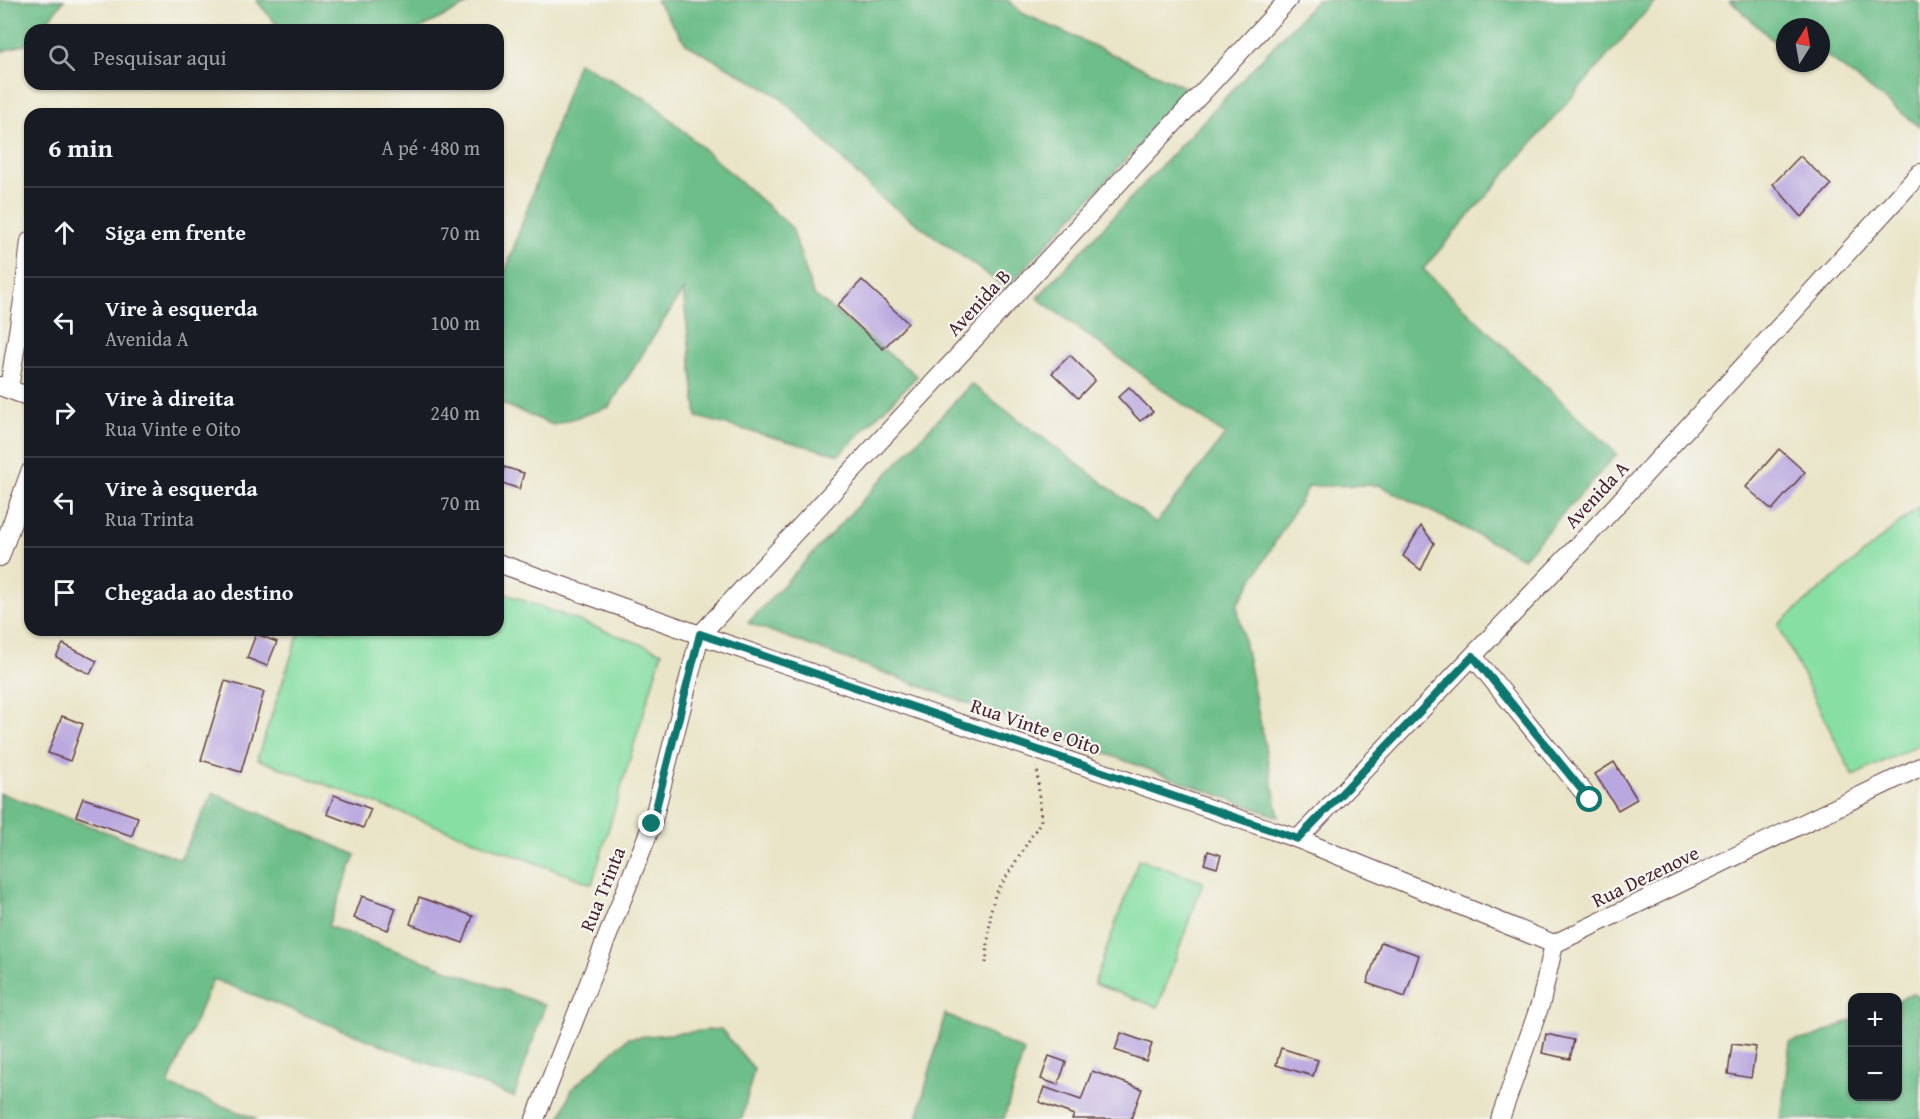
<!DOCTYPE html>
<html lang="pt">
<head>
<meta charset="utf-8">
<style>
	:root { --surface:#171b24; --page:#20242c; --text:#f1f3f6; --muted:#9ea1a6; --line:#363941 }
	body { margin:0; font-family:"Gentium Book Plus",serif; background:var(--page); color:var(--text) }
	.controls { position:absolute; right:18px; bottom:18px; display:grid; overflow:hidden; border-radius:12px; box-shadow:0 2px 4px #0004 }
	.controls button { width:54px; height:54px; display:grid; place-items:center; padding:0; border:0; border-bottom:2px solid var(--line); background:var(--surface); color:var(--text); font:30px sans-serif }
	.compass { position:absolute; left:1776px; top:18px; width:54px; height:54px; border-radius:50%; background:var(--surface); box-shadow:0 2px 4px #0004; rotate:11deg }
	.stop { position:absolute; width:18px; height:18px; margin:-14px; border:4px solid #0f766e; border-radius:50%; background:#fff }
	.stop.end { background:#0f766e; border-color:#fff; box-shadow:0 2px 6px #0008 }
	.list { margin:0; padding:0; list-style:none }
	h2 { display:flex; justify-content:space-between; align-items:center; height:78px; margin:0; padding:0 24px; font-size:26px }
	h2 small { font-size:20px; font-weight:400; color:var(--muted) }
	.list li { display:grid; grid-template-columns:39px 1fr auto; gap:18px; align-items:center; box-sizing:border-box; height:90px; padding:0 24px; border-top:2px solid var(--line) }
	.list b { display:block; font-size:22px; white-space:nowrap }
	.list p { margin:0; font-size:20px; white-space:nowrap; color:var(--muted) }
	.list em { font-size:20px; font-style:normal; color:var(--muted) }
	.icon { flex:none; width:33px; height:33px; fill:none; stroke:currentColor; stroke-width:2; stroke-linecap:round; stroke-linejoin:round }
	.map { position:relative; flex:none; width:1920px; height:1119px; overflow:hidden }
	.search { position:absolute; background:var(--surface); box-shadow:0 2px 4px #0004; left:24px; top:24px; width:480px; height:66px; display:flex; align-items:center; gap:15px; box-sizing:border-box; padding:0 21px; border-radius:18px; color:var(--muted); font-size:22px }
	.panel { position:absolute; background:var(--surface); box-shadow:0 2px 4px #0004; left:24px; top:108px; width:480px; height:528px; border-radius:18px }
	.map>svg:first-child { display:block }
	.green { fill:#87dfa3; stroke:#687f67; stroke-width:1.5 }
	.forest { fill:#6dbe89; stroke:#5c6e5a; stroke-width:1.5 }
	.building { fill:#b9a8df }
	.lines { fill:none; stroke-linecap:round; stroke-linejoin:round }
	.minor-casing { stroke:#623d43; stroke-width:20 }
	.path { stroke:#623d43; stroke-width:3; stroke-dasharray:1.5 4.5; stroke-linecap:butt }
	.minor { stroke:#fff; stroke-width:18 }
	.route { stroke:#0f766e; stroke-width:8 }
	.labels { text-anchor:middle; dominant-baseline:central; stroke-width:4.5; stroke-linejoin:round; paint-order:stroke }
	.street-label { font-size:20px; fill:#4a1f2b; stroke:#f6f6f2 }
</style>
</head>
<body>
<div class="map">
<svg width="1920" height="1119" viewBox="0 0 1920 1119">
	<rect width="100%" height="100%" fill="#f6f6f2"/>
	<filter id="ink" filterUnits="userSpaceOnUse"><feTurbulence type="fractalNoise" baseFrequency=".0167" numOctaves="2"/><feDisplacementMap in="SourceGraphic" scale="12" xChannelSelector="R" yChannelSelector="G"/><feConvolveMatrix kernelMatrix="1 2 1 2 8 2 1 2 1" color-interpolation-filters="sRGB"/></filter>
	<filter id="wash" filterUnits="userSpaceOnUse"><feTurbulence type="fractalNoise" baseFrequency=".008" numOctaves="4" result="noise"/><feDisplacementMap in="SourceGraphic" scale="24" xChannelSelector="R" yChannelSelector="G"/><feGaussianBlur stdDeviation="1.35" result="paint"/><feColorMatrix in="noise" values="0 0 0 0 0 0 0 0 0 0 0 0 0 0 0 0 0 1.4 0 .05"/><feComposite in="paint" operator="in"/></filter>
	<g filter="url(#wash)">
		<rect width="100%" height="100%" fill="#eae5c8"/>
		<g class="green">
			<path d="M 1920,506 L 1920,744 L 1853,776 L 1778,625 Z"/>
			<path d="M 498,591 L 662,652 L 592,884 L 257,759 L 300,630 L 498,630 Z"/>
			<path d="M 1139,859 L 1203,882 L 1158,1007 L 1094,984 Z"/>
		</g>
		<g class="forest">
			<path d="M 0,0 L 64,0 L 40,30 L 30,30 L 30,43 L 0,52 Z"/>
			<path d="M 256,0 L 476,0 L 417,30 L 281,30 Z"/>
			<path d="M 656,0 L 1008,0 L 1022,13 L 1191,90 L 1006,288 L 880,197 L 779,96 L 686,44 Z"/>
			<path d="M 1317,0 L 1656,0 L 1423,269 L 1617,454 L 1523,558 L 1379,485 L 1309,486 L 1237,605 L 1279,817 L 748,623 L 971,384 L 1156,523 L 1225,435 L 1037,298 Z"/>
			<path d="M 1730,0 L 1914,0 L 1920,5 L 1920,127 L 1823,53 L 1821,55 L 1821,27 L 1785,27 L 1785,52 Z"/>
			<path d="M 578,62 L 650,101 L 792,228 L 813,294 L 917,376 L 839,455 L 697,417 L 683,290 L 609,407 L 553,425 L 498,402 L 498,293 Z"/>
			<path d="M 0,793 L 180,859 L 213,793 L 356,855 L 328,926 L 545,1005 L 514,1097 L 213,979 L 168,1085 L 257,1119 L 0,1119 Z"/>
			<path d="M 1912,994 L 1920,997 L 1920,1119 L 1781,1119 L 1790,1042 L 1814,1037 L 1852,1020 L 1852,1096 L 1898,1096 L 1898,1000 Z"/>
			<path d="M 945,1014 L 1024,1051 L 1004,1119 L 917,1119 Z"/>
			<path d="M 721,1029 L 754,1069 L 742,1119 L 560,1119 L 572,1089 L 628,1038 Z"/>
		</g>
		<g id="blocks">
			<g class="building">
				<path d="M 1800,156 L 1831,185 L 1802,217 L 1773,184 Z"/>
				<path d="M 862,280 L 908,323 L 883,349 L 837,306 Z"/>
				<path d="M 1070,355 L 1095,380 L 1078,398 L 1052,373 Z"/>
				<path d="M 1129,387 L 1153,412 L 1140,421 L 1118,397 Z"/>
				<path d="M 1779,449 L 1805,472 L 1772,510 L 1746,487 Z"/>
				<path d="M 504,467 L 524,473 L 519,489 L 500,482 Z"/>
				<path d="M 1421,526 L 1434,543 L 1421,570 L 1403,556 Z"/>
				<path d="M 256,634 L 277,642 L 267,666 L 247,658 Z"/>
				<path d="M 63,644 L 97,661 L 90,674 L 56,657 Z"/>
				<path d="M 225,681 L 264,692 L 241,772 L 201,760 Z"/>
				<path d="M 62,716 L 83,724 L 70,761 L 48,753 Z"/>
				<path d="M 1614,762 L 1637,799 L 1618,810 L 1595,774 Z"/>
				<path d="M 334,795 L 371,809 L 363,828 L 327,814 Z"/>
				<path d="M 83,798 L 138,817 L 132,836 L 76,816 Z"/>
				<path d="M 1208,851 L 1221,855 L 1217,868 L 1204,864 Z"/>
				<path d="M 362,896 L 396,908 L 388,930 L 354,918 Z"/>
				<path d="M 419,897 L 473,916 L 463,943 L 410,924 Z"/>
				<path d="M 1381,942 L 1419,955 L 1405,997 L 1367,983 Z"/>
				<path d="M 1121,1033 L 1152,1044 L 1146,1061 L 1115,1050 Z"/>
				<path d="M 1546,1034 L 1574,1040 L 1570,1059 L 1542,1053 Z"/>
				<path d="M 1732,1044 L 1756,1047 L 1751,1078 L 1728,1074 Z"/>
				<path d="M 1281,1048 L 1318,1060 L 1313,1076 L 1276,1065 Z"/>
				<path d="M 1049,1056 L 1066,1062 L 1058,1085 L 1041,1079 Z"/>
				<path d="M 1092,1071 L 1142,1089 L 1131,1119 L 1072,1119 L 1074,1115 L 1039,1102 L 1044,1087 L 1081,1100 Z"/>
			</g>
		</g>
	</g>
	<g filter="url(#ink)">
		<use href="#blocks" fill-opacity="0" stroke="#623d43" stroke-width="1.5"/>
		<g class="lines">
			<g class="minor-casing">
				<g id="minor">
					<path d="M 0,386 L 30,397"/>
					<path d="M 9,389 L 24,294 L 30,241"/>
					<path d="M 0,557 L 30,472"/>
					<path d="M 498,563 L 700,635 L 1298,839 L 1554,944"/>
					<path d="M 1473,656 L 1590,800"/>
					<path d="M 1298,839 L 1613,509 L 1920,173"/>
					<path d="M 535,1119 L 652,824 L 700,635 L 1288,0"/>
					<path d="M 1500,1119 L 1541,1002 L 1554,944 L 1920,767"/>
				</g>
			</g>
			<path class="path" d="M 986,963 L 991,910 L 995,895 L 1041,821 L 1037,767"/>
			<use href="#minor" class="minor"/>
		</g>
	</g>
	<g class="lines" filter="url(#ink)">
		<path class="route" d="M 652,824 L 700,634 L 1298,839 L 1473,656 L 1590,800"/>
	</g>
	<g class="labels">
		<g class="street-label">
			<text transform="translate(978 302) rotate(-47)">Avenida B</text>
			<text transform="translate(1596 494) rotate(-47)">Avenida A</text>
			<text transform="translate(1036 726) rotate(19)">Rua Vinte e Oito</text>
			<text transform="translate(1645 876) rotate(-26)">Rua Dezenove</text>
			<text transform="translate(602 889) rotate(-68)">Rua Trinta</text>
		</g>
	</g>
</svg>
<div class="controls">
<button>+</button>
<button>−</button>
</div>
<svg class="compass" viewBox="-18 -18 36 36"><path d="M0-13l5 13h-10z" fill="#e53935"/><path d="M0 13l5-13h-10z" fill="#9ea1a6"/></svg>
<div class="stop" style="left:1590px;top:800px"></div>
<div class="stop end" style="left:652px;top:824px"></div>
<div class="search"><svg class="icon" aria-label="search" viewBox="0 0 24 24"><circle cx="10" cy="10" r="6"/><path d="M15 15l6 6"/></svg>Pesquisar aqui</div>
<section class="panel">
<h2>6 min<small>A pé · 480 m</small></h2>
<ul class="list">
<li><svg class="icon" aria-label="ahead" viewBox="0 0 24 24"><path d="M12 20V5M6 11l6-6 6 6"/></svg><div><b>Siga em frente</b></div><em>70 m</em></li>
<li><svg class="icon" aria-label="left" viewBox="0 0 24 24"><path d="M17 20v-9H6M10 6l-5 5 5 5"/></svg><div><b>Vire à esquerda</b><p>Avenida A</p></div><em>100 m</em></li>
<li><svg class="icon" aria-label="right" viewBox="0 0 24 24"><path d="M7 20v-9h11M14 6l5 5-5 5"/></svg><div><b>Vire à direita</b><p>Rua Vinte e Oito</p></div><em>240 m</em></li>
<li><svg class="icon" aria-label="left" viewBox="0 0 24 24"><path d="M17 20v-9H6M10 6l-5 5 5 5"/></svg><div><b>Vire à esquerda</b><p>Rua Trinta</p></div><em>70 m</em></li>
<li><svg class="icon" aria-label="arrive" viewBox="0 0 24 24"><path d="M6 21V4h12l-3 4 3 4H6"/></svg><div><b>Chegada ao destino</b></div></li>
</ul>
</section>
</div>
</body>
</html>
